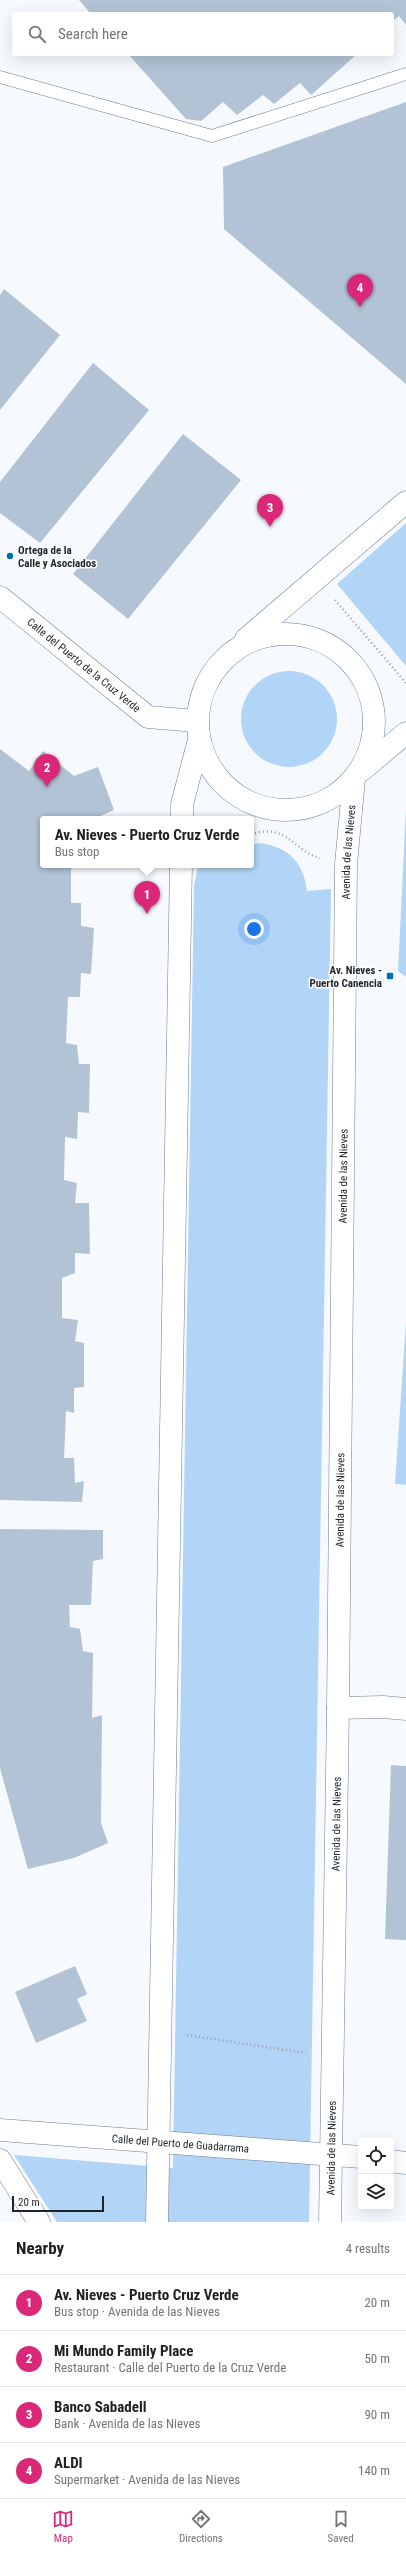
<!DOCTYPE html>
<html lang="en">
<head>
<meta charset="utf-8">
<style>
	:root { --surface:#fff; --page:#f2f2f2; --text:#202124; --muted:#757577; --line:#e0e0e0; --accent:#db2777 }
	body { margin:0; font-family:"Roboto Condensed",sans-serif; background:var(--page); color:var(--text) }
	.controls { position:absolute; right:12px; bottom:12px; display:grid; overflow:hidden; border-radius:4px; box-shadow:0 4px 16px #0002 }
	.controls button { width:36px; height:36px; display:grid; place-items:center; padding:0; border:0; border-bottom:1px solid var(--line); background:var(--surface); color:var(--text); font:20px sans-serif }
	.scale { position:absolute; left:12px; bottom:10px; width:92px; box-sizing:border-box; padding-left:4px; border:2px solid #1d242b; border-top:0; font-size:11px; line-height:14px; white-space:nowrap; color:#1d242b; -webkit-text-stroke:3px #fff; paint-order:stroke }
	.you { position:absolute; left:254px; top:929px; width:14px; height:14px; margin:-10px; border:3px solid #fff; border-radius:50%; background:#1a73e8; box-shadow:0 0 0 6px #1a73e833 }
	.badge { display:grid; place-items:center; width:26px; height:26px; border-radius:50%; background:var(--accent); color:#fff; font-size:13px; font-weight:700 }
	.pin { position:absolute; translate:-50% -33px; filter:drop-shadow(0 1px 2px #0008) }
	.pin::after { content:''; position:absolute; top:21px; width:14px; height:12px; background:inherit; clip-path:polygon(0 0,100% 0,50% 100%) }
	.popup { position:absolute; left:40px; top:816px; width:214px; height:52px; box-sizing:border-box; display:grid; place-content:center; border-radius:4px; background:var(--surface); filter:drop-shadow(0 1px 3px #0005); font-size:13px; white-space:nowrap; color:var(--muted) }
	.popup b { font-size:15px; color:var(--text) }
	.popup::after { content:''; position:absolute; left:50%; top:100%; margin-left:-8px; border:8px solid transparent; border-top-color:var(--surface) }
	.list { margin:0; padding:0; list-style:none }
	h2 { display:flex; justify-content:space-between; align-items:center; height:52px; margin:0; padding:0 16px; font-size:17px }
	h2 small { font-size:13px; font-weight:400; color:var(--muted) }
	.list li { display:grid; grid-template-columns:26px 1fr auto; gap:12px; align-items:center; box-sizing:border-box; height:56px; padding:0 16px; border-top:1px solid var(--line) }
	.list b { display:block; font-size:15px; white-space:nowrap }
	.list p { margin:0; font-size:13px; white-space:nowrap; color:var(--muted) }
	.list em { font-size:13px; font-style:normal; color:var(--muted) }
	.icon { flex:none; width:22px; height:22px; fill:none; stroke:currentColor; stroke-width:2; stroke-linecap:round; stroke-linejoin:round }
	.map { position:relative; flex:none; width:406px; height:2222px; overflow:hidden }
	.search { position:absolute; background:var(--surface); box-shadow:0 4px 16px #0002; left:12px; right:12px; top:12px; height:44px; display:flex; align-items:center; gap:10px; box-sizing:border-box; padding:0 14px; border-radius:4px; color:var(--muted); font-size:15px }
	.sheet { height:276px; background:var(--surface) }
	nav { display:flex; justify-content:space-around; align-items:center; box-sizing:border-box; height:56px; border-top:1px solid var(--line); background:var(--surface); font-size:11px; color:var(--muted) }
	nav a { display:grid; justify-items:center; gap:2px }
	nav .on { color:var(--accent) }
	.map>svg:first-child { display:block }
	.green { fill:#b2d5f7 }
	.building { fill:#b1c3d5 }
	.lines { fill:none; stroke-linecap:round; stroke-linejoin:round }
	.lane-casing { stroke:#6b7c8d; stroke-width:13 }
	.street-casing { stroke:#6b7c8d; stroke-width:23 }
	.path { stroke:#989ea3; stroke-width:2.5; stroke-dasharray:1 3; stroke-linecap:butt }
	.lane { stroke:#fff; stroke-width:12 }
	.street { stroke:#fff; stroke-width:22 }
	.poi-dot { fill:#006fba; stroke:#fff; stroke-width:1.5 }
	.labels { text-anchor:middle; dominant-baseline:central; stroke-width:3; stroke-linejoin:round; paint-order:stroke }
	.poi-label { font-size:11px; font-weight:bold; fill:#1d242b; stroke:#fff; text-anchor:start }
	.street-label { font-size:11px; fill:#1d242b; stroke:#fff }
</style>
</head>
<body>
<div class="map">
<svg width="406" height="2222" viewBox="0 0 406 2222">
	<rect width="100%" height="100%" fill="#f6fafe"/>
	<g class="green">
		<path d="M 406,523 L 406,666 L 337,584 Z"/>
		<circle cx="289" cy="719" r="48"/>
		<path d="M 406,807 L 406,977 L 398,971 Z"/>
		<path d="M 260,843 C 289,847 304,863 307,891 L 331,889 L 309,2222 L 57,2222 L 14,2155 L 173,2168 L 194,886 L 198,865 L 213,865 L 217,868 L 220,865 L 251,865 L 251,844 Z"/>
		<path d="M 406,1321 L 406,1485 L 395,1484 Z"/>
	</g>
	<g class="building">
		<path d="M 79,0 L 406,0 L 406,25 L 399,16 L 392,22 L 392,14 L 91,14 Z"/>
		<path d="M 128,54 L 357,54 L 311,95 L 300,83 L 274,104 L 263,95 L 237,115 L 223,102 L 201,121 L 186,119 Z"/>
		<path d="M 406,102 L 406,384 L 224,229 L 223,167 Z"/>
		<path d="M 4,289 L 60,335 L 0,410 L 0,295 Z"/>
		<path d="M 93,363 L 149,410 L 40,543 L 0,513 L 0,482 Z"/>
		<path d="M 183,434 L 241,480 L 128,619 L 73,574 Z"/>
		<path d="M 0,749 L 29,771 L 43,751 L 74,776 L 98,767 L 114,810 L 94,819 L 43,819 L 43,865 L 71,865 L 71,903 L 81,903 L 81,926 L 94,928 L 91,974 L 81,973 L 80,997 L 68,997 L 66,1043 L 77,1045 L 79,1064 L 90,1064 L 89,1113 L 78,1112 L 77,1139 L 65,1137 L 64,1180 L 77,1183 L 75,1203 L 89,1203 L 90,1254 L 75,1253 L 75,1273 L 62,1278 L 62,1318 L 78,1320 L 75,1341 L 84,1343 L 84,1387 L 74,1388 L 74,1413 L 66,1411 L 64,1458 L 74,1458 L 75,1483 L 84,1481 L 82,1502 L 0,1500 Z"/>
		<path d="M 0,1529 L 103,1530 L 103,1559 L 93,1561 L 91,1605 L 69,1605 L 70,1627 L 80,1629 L 83,1651 L 93,1653 L 92,1718 L 102,1715 L 101,1823 L 108,1843 L 74,1858 L 28,1869 L 0,1768 Z"/>
		<path d="M 391,1765 L 406,1766 L 406,1940 L 385,1939 Z"/>
		<path d="M 75,1966 L 87,1994 L 77,1999 L 87,2021 L 36,2043 L 15,1992 Z"/>
	</g>
	<g class="lines">
		<g class="lane-casing">
			<path id="lane" d="M 0,77 L 212,136 L 406,74"/>
		</g>
		<g class="street-casing">
			<g id="street">
				<path id="s1" d="M 0,597 L 148,717 L 197,721"/>
				<circle cx="286" cy="722" r="88"/>
				<path d="M 246,639 L 406,502"/>
				<path d="M 362,770 L 406,733"/>
				<path d="M 182,819 L 182,804 L 199,740"/>
				<path d="M 338,1708 L 383,1707 L 406,1709"/>
				<path id="s2" d="M 0,2130 L 361,2157"/>
				<path d="M 0,2160 L 39,2222"/>
				<path d="M 391,2161 L 406,2163"/>
				<path d="M 157,2222 L 181,865"/>
				<path id="s3" d="M 330,2222 L 338,1708 L 346,864 L 354,779"/>
			</g>
		</g>
		<g class="path">
			<path d="M 335,600 L 406,683"/>
			<path d="M 251,834 C 288,823 293,851 320,858"/>
			<path d="M 187,2035 L 306,2053"/>
		</g>
		<use href="#lane" class="lane"/>
		<use href="#street" class="street"/>
	</g>
	<g class="poi-dot">
		<circle cx="10" cy="556" r="4"/>
		<rect x="386" y="972" width="8" height="8" rx="2"/>
	</g>
	<g class="labels">
		<g class="poi-label">
			<text x="18" y="550">Ortega de la<tspan x="18" dy="13">Calle y Asociados</tspan></text>
			<text x="382" y="970" text-anchor="end">Av. Nieves -<tspan x="382" dy="13">Puerto Canencia</tspan></text>
		</g>
		<g class="street-label">
			<text stroke="none"><textPath href="#s1" startOffset="108">Calle del Puerto de la Cruz Verde</textPath></text>
			<text stroke="none"><textPath href="#s3" startOffset="1370">Avenida de las Nieves</textPath></text>
			<text stroke="none"><textPath href="#s3" startOffset="1046">Avenida de las Nieves</textPath></text>
			<text stroke="none"><textPath href="#s3" startOffset="722">Avenida de las Nieves</textPath></text>
			<text stroke="none"><textPath href="#s3" startOffset="398">Avenida de las Nieves</textPath></text>
			<text stroke="none"><textPath href="#s2" startOffset="181">Calle del Puerto de Guadarrama</textPath></text>
			<text stroke="none"><textPath href="#s3" startOffset="74">Avenida de las Nieves</textPath></text>
		</g>
	</g>
</svg>
<div class="controls">
<button><svg class="icon" aria-label="locate" viewBox="0 0 24 24"><circle cx="12" cy="12" r="6"/><path d="M12 2v4M12 18v4M2 12h4M18 12h4"/></svg></button>
<button><svg class="icon" aria-label="layers" viewBox="0 0 24 24"><path d="M12 4l9 5-9 5-9-5zM3 14l9 5 9-5"/></svg></button>
</div>
<div class="scale">20 m</div>
<div class="you"></div>
<div class="pin badge" style="left:147px;top:914px">1</div>
<div class="popup"><b>Av. Nieves - Puerto Cruz Verde</b>Bus stop</div>
<div class="pin badge" style="left:47px;top:787px">2</div>
<div class="pin badge" style="left:270px;top:527px">3</div>
<div class="pin badge" style="left:360px;top:307px">4</div>
<div class="search"><svg class="icon" aria-label="search" viewBox="0 0 24 24"><circle cx="10" cy="10" r="6"/><path d="M15 15l6 6"/></svg>Search here</div>
</div>
<section class="sheet">
<h2>Nearby<small>4 results</small></h2>
<ul class="list">
<li><span class="badge">1</span><div><b>Av. Nieves - Puerto Cruz Verde</b><p>Bus stop · Avenida de las Nieves</p></div><em>20 m</em></li>
<li><span class="badge">2</span><div><b>Mi Mundo Family Place</b><p>Restaurant · Calle del Puerto de la Cruz Verde</p></div><em>50 m</em></li>
<li><span class="badge">3</span><div><b>Banco Sabadell</b><p>Bank · Avenida de las Nieves</p></div><em>90 m</em></li>
<li><span class="badge">4</span><div><b>ALDI</b><p>Supermarket · Avenida de las Nieves</p></div><em>140 m</em></li>
</ul>
</section>
<nav>
<a class="on"><svg class="icon" aria-label="map" viewBox="0 0 24 24"><path d="M3 6l6-2 6 2 6-2v14l-6 2-6-2-6 2zM9 4v14M15 6v14"/></svg>Map</a>
<a><svg class="icon" aria-label="directions" viewBox="0 0 24 24"><path d="M12 3l9 9-9 9-9-9zM9 14v-3h6M13 9l2 2-2 2"/></svg>Directions</a>
<a><svg class="icon" aria-label="saved" viewBox="0 0 24 24"><path d="M7 4h10v16l-5-4-5 4z"/></svg>Saved</a>
</nav>
</body>
</html>
